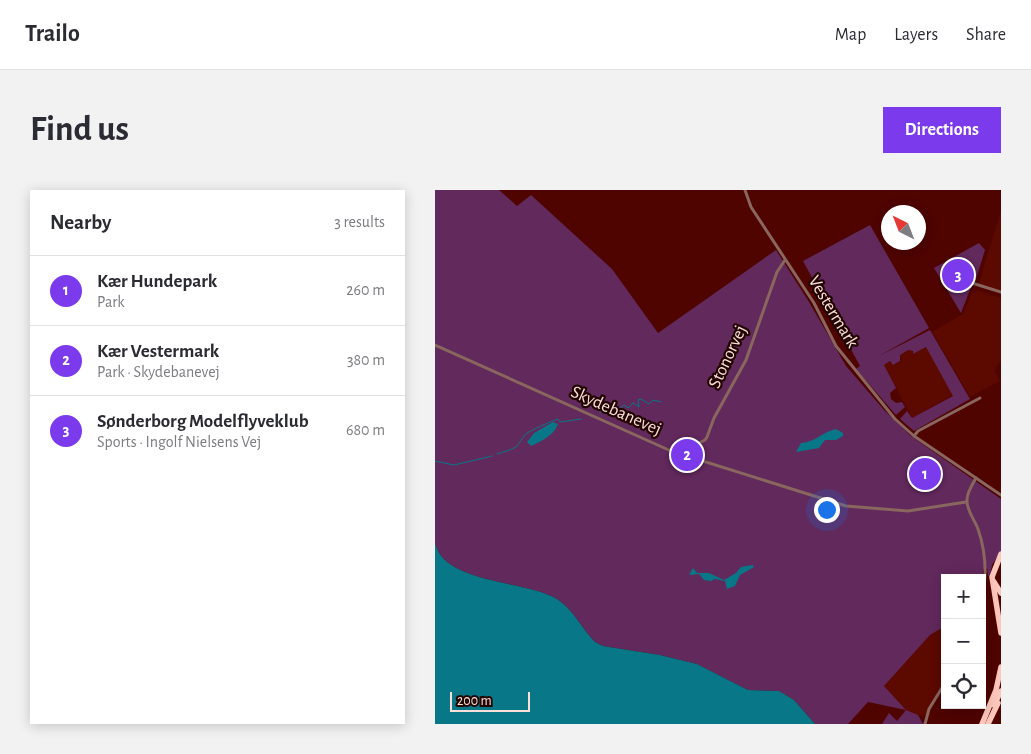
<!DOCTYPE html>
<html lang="en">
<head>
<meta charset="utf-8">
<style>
	:root { --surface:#fff; --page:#f2f2f3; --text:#2b2b33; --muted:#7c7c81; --line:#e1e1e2; --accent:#7c3aed }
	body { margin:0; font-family:"Alegreya Sans",sans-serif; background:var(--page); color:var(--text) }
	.controls { position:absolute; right:15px; bottom:15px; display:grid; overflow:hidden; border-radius:0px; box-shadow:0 2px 12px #0003 }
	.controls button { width:45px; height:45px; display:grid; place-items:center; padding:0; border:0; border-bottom:1px solid var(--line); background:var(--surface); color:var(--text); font:25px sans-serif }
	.compass { position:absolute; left:446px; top:15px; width:45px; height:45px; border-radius:50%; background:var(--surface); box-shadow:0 2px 12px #0003; rotate:318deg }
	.scale { position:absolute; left:15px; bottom:12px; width:80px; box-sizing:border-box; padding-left:5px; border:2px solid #fbe0da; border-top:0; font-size:14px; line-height:18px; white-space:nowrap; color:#fbe0da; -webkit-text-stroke:4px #220502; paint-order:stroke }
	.you { position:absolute; left:391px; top:319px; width:18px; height:18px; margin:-12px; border:4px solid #fff; border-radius:50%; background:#1a73e8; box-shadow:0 0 0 8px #1a73e833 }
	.badge { display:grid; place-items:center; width:32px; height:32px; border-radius:50%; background:var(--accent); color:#fff; font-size:16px; font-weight:700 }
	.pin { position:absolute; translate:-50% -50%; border:2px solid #fff; box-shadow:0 1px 5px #0006 }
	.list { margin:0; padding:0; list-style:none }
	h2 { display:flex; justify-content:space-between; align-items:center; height:65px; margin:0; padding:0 20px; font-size:21px }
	h2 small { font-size:16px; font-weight:400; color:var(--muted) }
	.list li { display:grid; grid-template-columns:32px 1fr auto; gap:15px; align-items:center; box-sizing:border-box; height:70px; padding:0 20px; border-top:1px solid var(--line) }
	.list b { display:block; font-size:19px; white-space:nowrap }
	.list p { margin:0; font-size:16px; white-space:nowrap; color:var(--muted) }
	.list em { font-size:16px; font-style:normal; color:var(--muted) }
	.icon { flex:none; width:28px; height:28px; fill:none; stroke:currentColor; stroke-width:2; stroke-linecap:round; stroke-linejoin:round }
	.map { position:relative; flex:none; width:566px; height:534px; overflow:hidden; border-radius:0px }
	header { display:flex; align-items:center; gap:30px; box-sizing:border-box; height:70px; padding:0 25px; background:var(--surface); border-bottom:1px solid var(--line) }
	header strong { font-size:24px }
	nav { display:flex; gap:28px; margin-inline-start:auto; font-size:18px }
	.intro { display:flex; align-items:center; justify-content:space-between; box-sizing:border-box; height:120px; padding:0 30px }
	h1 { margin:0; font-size:35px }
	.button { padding:12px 22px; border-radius:0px; background:var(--accent); color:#fff; font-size:18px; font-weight:700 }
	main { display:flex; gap:30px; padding:0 30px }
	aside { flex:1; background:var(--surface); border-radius:0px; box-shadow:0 2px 12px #0003 }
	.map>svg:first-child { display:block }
	.built { fill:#5c0900 }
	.green { fill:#62295c }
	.water { fill:#087788 }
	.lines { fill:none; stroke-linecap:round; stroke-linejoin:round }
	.stream { stroke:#087788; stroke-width:1 }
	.minor { stroke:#89665e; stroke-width:3 }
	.highway { stroke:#fdc7bc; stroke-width:5.5 }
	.labels { text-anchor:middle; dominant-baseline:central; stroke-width:4.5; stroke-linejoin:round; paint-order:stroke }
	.street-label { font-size:18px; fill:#fbe0da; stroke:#220502 }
</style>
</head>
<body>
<header>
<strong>Trailo</strong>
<nav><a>Map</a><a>Layers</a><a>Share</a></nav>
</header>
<div class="intro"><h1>Find us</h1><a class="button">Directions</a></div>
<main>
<aside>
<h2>Nearby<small>3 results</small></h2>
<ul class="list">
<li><span class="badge">1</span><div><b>Kær Hundepark</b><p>Park</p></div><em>260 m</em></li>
<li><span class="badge">2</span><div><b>Kær Vestermark</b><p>Park · Skydebanevej</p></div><em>380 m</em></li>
<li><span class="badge">3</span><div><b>Sønderborg Modelflyveklub</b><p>Sports · Ingolf Nielsens Vej</p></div><em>680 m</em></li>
</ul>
</aside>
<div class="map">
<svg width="566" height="534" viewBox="0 0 566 534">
	<rect width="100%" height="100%" fill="#4f0400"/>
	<g class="built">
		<path d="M 566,20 L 566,104 L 543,97 Z"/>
		<path d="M 538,99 L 566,108 L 566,171 L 559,180 L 565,191 L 535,207 L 497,142 L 528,124 Z"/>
		<path d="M 492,157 L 518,205 L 477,228 L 449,175 L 456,171 L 459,175 L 467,170 L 464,164 L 475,158 L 478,164 Z"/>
		<path d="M 510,436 L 510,491 L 490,526 L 483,525 L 471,520 L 449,496 L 495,445 Z"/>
	</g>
	<g class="green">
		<path d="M 0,0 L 64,0 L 82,16 L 96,5 L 177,79 L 223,143 L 341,60 L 374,112 L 411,176 L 450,221 L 476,246 L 566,309 L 566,361 L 557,375 L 555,386 L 553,386 L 552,378 L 548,380 L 547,393 L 547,388 L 510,388 L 510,436 L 495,445 L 449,496 L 471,520 L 483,525 L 488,534 L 447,534 L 454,523 L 462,531 L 471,520 L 433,512 L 413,534 L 380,534 L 359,510 L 344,501 L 313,500 L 262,474 L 225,465 L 168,456 L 160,452 C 147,439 138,419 122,409 C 92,390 7,394 0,352 Z"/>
		<path d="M 435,35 L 494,138 L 444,166 L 495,140 L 535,209 L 479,241 L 465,229 L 472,221 L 477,228 L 518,206 L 491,157 L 478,164 L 478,161 L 473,160 L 465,165 L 465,171 L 458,175 L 455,171 L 449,175 L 461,198 L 455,203 L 456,209 L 461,213 L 467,212 L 470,217 L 461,225 L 421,179 L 425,176 L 368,71 Z"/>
		<path d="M 544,53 L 550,60 L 540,92 L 538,92 L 526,123 L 499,78 Z"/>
	</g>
	<g class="water">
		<path d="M 118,232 L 123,234 C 119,245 107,251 96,256 L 92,252 L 99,243 Z"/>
		<path d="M 401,239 L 408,243 L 408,246 L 401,250 L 390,250 L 384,258 L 361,262 L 366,253 C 381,252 387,242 401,239 Z"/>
		<path d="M 0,352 C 7,394 92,390 122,409 C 138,419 147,439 160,452 L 168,456 L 225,465 L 262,474 L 313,500 L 344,501 L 359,510 L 380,534 L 0,534 Z"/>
		<path d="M 318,375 L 319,377 L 305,385 L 300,396 L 292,399 L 290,391 L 280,389 L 276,391 L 269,390 L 264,384 L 254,385 L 258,378 L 262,383 L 274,383 L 289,390 L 301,383 L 306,377 Z"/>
	</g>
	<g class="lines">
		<g class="stream">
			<path d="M 165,223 L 169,218 L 177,220 L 179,215 L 184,219 L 189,215 L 193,218 L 198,213 L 204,217 L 203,210 L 206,209 L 214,214 L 218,210 L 226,212"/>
			<path d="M 62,264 C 68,262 76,260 81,257 C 85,253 87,248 91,244 C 94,241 119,230 123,229 L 125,232 L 146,229"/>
			<path d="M 0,271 L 19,275 L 57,266"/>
		</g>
		<g class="minor">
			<path d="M 310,0 L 316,17 L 379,113 L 401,156 L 460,229 L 479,246 L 566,305"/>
			<path d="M 537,93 L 566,102"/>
			<path d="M 0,155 L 236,261 L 411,316 L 473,321 L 531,312"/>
			<path d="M 479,246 L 483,241 L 545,208"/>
			<path d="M 249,265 L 254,258 L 270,250 L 272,247 L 279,228 L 311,170 L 342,82 L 350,70"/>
			<path d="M 541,288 C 537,295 532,302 532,310 C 531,319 539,329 543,339 C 551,362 552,387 547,412"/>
			<path d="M 490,534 L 494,519 L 510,493"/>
		</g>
		<g class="highway">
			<path d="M 566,364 L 557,387 L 566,443"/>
			<path d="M 559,392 L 566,403"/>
			<path d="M 559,515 L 566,501"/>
			<path d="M 547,534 L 561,500 L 566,477"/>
			<path d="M 553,534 L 563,513"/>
		</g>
	</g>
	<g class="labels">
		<g class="street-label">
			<text transform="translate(398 122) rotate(59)">Vestermark</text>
			<text transform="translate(293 167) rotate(-65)">Stonorvej</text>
			<text transform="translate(181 221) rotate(24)">Skydebanevej</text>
		</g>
	</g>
</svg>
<div class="controls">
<button>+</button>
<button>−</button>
<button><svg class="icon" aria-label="locate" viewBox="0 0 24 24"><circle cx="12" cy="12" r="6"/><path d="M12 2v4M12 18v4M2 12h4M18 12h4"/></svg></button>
</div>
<svg class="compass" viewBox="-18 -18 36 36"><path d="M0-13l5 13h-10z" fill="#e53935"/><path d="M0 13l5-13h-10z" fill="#7c7c81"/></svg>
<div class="scale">200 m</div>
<div class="you"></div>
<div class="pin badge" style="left:490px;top:284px">1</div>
<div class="pin badge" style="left:252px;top:265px">2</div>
<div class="pin badge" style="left:523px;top:85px">3</div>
</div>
</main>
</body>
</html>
